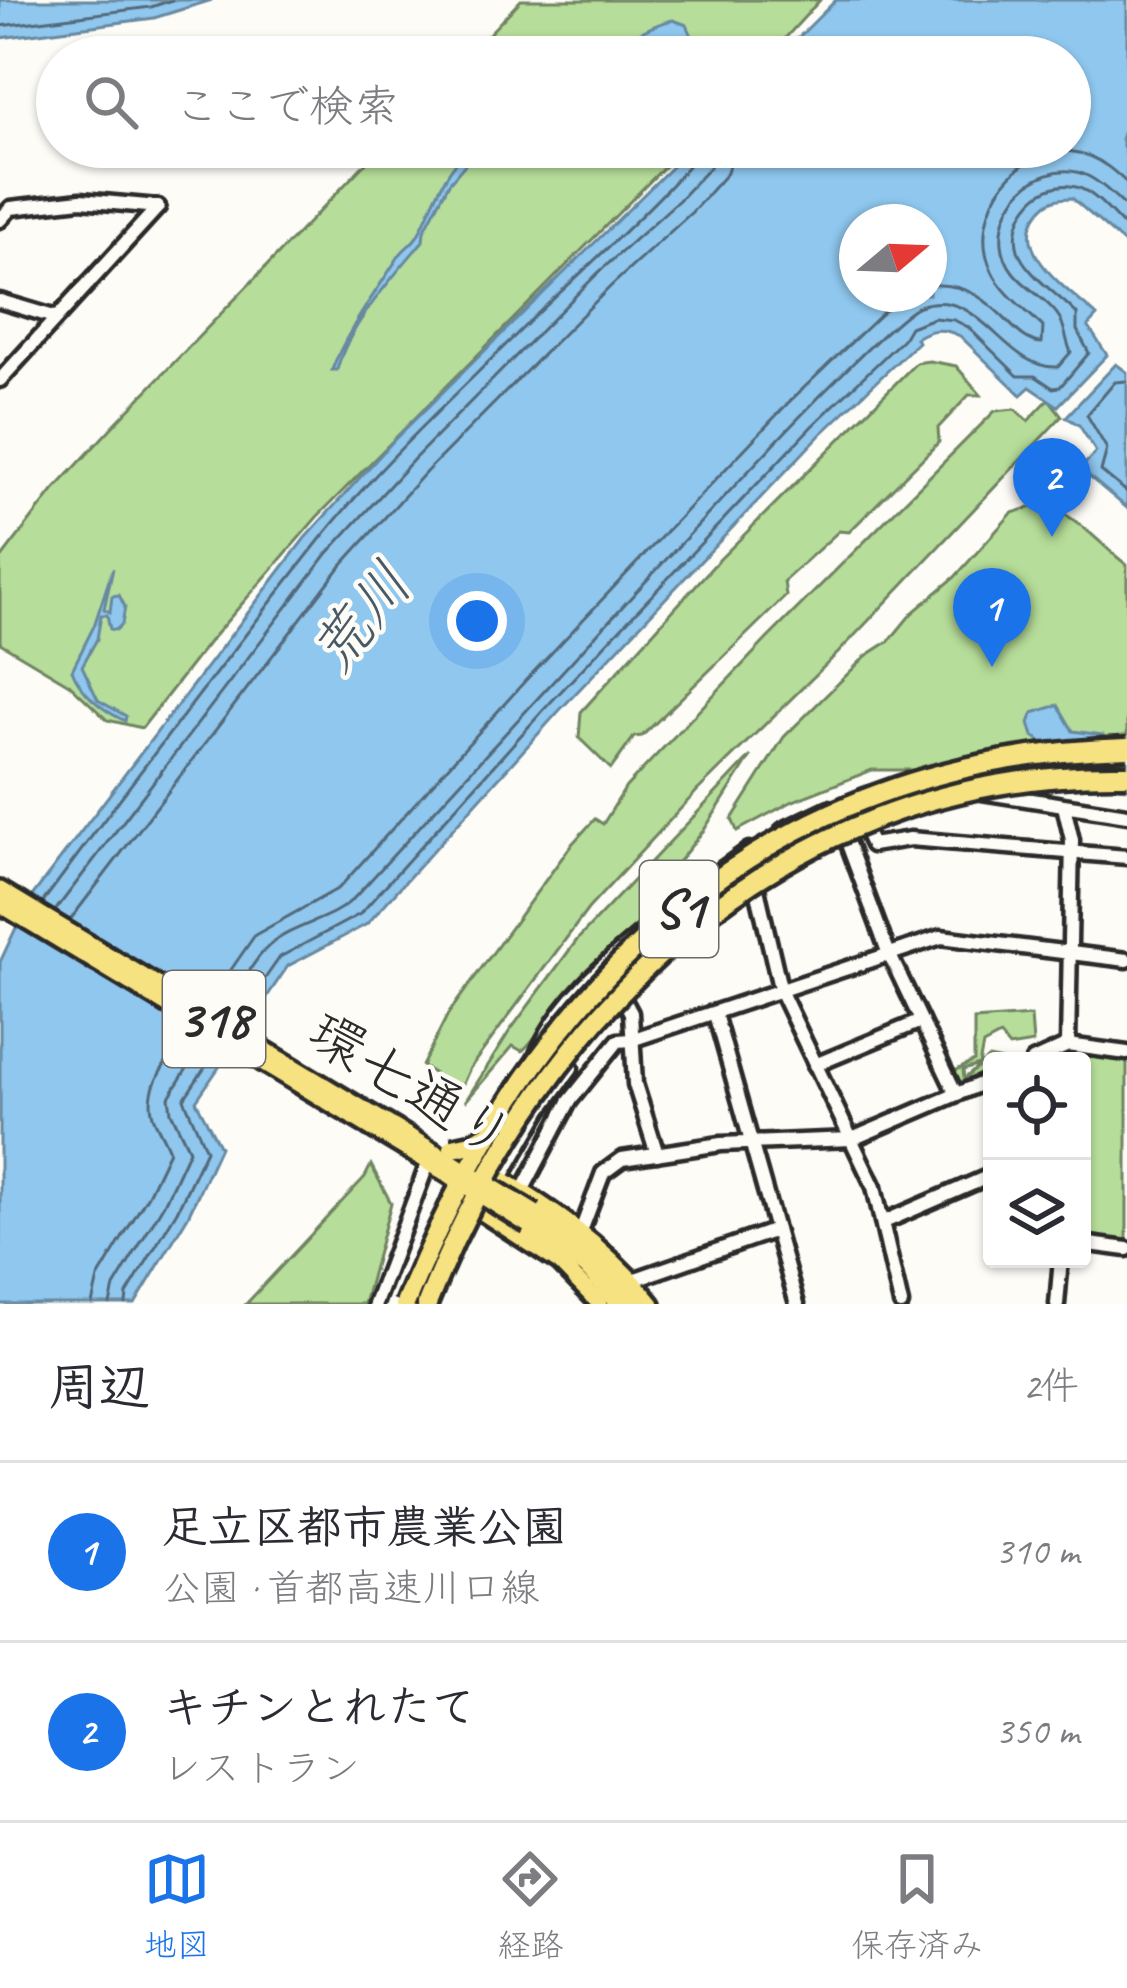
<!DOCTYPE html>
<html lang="ja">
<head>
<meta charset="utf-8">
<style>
	:root { --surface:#fff; --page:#f2f2f3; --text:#2b2b33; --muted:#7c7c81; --line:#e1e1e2; --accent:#1a73e8 }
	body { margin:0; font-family:Caveat,"Klee One",sans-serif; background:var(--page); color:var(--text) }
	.controls { position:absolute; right:36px; bottom:36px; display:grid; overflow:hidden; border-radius:12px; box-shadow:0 3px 9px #0004 }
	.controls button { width:108px; height:108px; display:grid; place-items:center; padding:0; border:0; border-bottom:3px solid var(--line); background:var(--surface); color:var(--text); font:60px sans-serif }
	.compass { position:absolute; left:839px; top:204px; width:108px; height:108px; border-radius:50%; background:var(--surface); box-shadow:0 3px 9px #0004; rotate:71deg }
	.you { position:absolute; left:477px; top:621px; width:42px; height:42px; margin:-30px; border:9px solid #fff; border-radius:50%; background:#1a73e8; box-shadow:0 0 0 18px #1a73e833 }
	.badge { display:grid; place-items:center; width:78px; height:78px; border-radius:50%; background:var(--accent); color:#fff; font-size:39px; font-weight:700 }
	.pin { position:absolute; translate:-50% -99px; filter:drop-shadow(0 3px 6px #0008) }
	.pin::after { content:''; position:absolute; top:63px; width:42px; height:36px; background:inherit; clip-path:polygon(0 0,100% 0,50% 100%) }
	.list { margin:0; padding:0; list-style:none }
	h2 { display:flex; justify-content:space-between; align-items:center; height:156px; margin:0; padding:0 48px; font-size:51px }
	h2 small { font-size:39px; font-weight:400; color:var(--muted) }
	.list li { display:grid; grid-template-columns:78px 1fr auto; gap:36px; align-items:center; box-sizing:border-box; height:180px; padding:0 48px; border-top:3px solid var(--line) }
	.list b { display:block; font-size:45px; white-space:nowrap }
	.list p { margin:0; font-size:39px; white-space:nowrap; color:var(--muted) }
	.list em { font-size:39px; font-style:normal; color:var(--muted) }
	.icon { flex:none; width:66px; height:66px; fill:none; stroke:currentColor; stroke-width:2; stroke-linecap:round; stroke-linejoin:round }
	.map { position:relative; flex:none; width:1127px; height:1304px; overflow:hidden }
	.search { position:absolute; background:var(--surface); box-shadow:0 3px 9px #0004; left:36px; right:36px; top:36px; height:132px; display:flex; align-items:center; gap:30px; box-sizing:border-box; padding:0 42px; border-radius:66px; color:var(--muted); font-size:45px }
	.sheet { height:516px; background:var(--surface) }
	nav { display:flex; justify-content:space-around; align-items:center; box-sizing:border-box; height:168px; border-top:3px solid var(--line); background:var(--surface); font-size:33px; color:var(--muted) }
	nav a { display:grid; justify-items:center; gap:6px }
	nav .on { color:var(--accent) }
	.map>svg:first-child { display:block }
	.green { fill:#b6dd99; stroke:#708462; stroke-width:3 }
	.water { fill:#8fc7ee; stroke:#6789a0; stroke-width:3; fill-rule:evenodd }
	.pier { fill:#fdfcf7 }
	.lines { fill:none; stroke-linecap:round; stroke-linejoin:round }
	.shore { stroke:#536979; stroke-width:3 }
	.minor-casing { stroke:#2b2b2b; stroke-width:21 }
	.major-casing { stroke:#2b2b2b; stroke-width:24 }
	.minor { stroke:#fdfcf7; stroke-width:12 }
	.major { stroke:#f7e281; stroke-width:15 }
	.major-bridge-casing { stroke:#2b2b2b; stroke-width:24; stroke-linecap:butt }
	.highway-bridge-casing { stroke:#2b2b2b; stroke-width:27; stroke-linecap:butt }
	.major-bridge { stroke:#f7e281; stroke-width:15 }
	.highway-bridge { stroke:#f7e281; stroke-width:18 }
	.labels { text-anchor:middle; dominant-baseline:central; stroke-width:9; stroke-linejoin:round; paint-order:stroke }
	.shield { fill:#fdfcf7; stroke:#6a6a68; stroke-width:3 }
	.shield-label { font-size:54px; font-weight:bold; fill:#2b2b2b }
	.street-label { font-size:57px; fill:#2b2b2b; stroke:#fdfcf7 }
	.water-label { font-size:60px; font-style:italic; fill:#495a66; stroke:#fdfcf7 }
</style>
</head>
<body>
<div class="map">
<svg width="1127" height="1304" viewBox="0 0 1127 1304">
	<rect width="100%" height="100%" fill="#fdfcf7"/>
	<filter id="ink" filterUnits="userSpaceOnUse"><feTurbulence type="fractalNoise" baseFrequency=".00833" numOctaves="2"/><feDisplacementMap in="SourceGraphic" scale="24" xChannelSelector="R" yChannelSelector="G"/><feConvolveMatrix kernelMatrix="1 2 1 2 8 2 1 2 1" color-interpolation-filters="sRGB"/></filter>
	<g filter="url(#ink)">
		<g class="green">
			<path d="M 521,0 L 820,0 L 768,57 L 467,57 Z"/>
			<path d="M 381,147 L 684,147 L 317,517 L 209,642 L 142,728 L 107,720 L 69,684 L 0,643 L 0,560 L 53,491 L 114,425 Z"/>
			<path d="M 929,361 L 956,366 L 981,395 L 969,395 L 938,428 L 939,442 L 849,532 L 839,531 L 784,581 L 786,596 L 642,736 L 634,737 L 611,769 L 579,738 L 581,712 L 715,564 L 916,363 Z"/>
			<path d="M 1049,399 L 1062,416 L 838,653 L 697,791 L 588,909 L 470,1068 L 460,1090 L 422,1066 L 448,1014 L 572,844 L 595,819 L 603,824 L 626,787 L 767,639 L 995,411 L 1015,409 L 1028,421 Z"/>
			<path d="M 1039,505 C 1077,512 1097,543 1127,565 L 1127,788 L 992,770 L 872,770 L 793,801 L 737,831 L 732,819 L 784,737 L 866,656 L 889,641 L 912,613 L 955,577 L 1012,513 Z"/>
			<path d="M 751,756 L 704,830 L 645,903 L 642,908 L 647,921 C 611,948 582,979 551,1014 C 541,1026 535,1041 522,1051 L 513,1046 L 465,1102 L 509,1032 L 577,940 Z"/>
			<path d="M 1031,1016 L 1033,1043 L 1009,1047 L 1000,1036 L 983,1045 L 979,1065 L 963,1070 L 964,1079 L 989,1058 L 1003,1061 L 992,1061 L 992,1073 L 957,1085 L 953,1072 L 974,1061 L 974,1020 Z"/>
			<path d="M 1074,1051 L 1127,1058 L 1127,1245 L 1082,1238 L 1082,1061 L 1053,1061 Z"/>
			<path d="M 371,1165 L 391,1203 L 364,1304 L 246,1304 L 365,1177 Z"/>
		</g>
		<g class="water">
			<path d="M 0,0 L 212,0 L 154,18 L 0,38 Z"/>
			<path d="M 836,0 L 1127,0 L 1127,123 L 1121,139 L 1127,158 L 1127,246 L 1072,198 C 1058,198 1048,200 1039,212 C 1007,251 1072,292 1097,316 L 1088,326 L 1107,355 L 1058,406 L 1030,387 L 1021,395 L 960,336 C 944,328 931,328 916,338 L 918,342 L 821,434 L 558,712 L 367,924 L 288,966 L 196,1101 L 220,1147 L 188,1216 L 135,1304 L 0,1304 L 0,962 L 29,900 L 305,538 L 394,440 L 692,147 L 1070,147 L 1070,57 L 779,57 ZM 857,222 L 929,222 L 929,294 L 857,294 Z"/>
			<path d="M 673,20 L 687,25 L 692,36 C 672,67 625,57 591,57 L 589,53 L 594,48 C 624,48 644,25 673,20 Z"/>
			<path d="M 470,147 L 480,147 L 449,183 L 424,231 L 423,241 C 395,274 346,329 337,370 L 332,370 C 344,335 378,289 399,256 C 404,248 414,243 418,235 C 435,202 441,175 470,147 Z"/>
			<path d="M 1116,364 L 1127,372 L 1127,508 L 1080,469 L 1096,452 L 1079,425 L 1066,417 Z"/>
			<path d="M 113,568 L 104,609 L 110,612 L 112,596 L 119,595 L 125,607 L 122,624 L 116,630 L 110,629 L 107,615 L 101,615 L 97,639 L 82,666 L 98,700 L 126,716 L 125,721 C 102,710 82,695 72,670 L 94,626 Z"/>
			<path d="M 1058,705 L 1073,731 L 1103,735 L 1102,746 L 1084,754 L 1069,742 L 1045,744 L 1033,736 L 1029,723 L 1033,713 Z"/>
		</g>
		<path class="pier" d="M 27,893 L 252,1028 L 233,1058 L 11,924 Z"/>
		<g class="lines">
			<g class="shore">
				<path d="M 0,26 L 151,7 L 172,0"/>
				<path d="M 929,285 C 997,281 1008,342 1042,343 L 1043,327 C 1026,310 1002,293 992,271 C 964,213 1022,131 1089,156 C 1104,162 1115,172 1127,183"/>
				<path d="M 1127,381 L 1115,382 L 1087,415 L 1107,449 L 1101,471 L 1127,492"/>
				<path d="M 42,903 C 131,783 222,664 314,547 C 377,466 456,395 529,322 C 555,296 697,169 700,147"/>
				<path d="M 55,911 L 327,554 L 414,459 L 599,272 L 679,200 L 710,167 L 715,147"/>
				<path d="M 70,920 L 341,566 L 427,471 L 612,285 L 692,212 L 727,173 L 733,147"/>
				<path d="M 208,1003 L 255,935 L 339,888 L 525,681 L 788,403 L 902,294"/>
				<path d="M 223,1012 C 238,992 251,962 270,945 C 294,924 334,920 356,896 C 499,740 642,584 787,430 C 807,409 900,313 919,306 C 981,284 1003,370 1058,367 L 1071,352 C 1066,342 1065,326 1059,317 C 1049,300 1026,289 1013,272 C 987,238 1009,186 1048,174 C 1083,162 1104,186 1127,208"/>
				<path d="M 236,1020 L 280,957 L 360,914 L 549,704 L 812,426 L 903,339 L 910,327 L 934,318 L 954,320 L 968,327 L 1018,376 L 1035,376 L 1053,388 L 1060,387 L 1089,353 L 1077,330 L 1077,314 C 1061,297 1036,281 1023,261 C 1001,227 1037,176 1076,187 C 1096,192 1113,216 1127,229"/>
				<path d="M 92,1304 L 98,1278 L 148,1195 L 169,1151 C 165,1139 157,1128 153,1116 C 143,1084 173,1055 189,1030"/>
				<path d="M 110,1304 L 114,1287 L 164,1204 L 189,1150 L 171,1112 L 169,1097 L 205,1040"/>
				<path d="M 126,1304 L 127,1294 L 177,1211 L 206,1150 L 184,1099 L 218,1048"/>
			</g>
			<g class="minor-casing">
				<g id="minor">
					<path d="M 0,220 L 11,208 L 81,200 L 158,207"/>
					<path d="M 0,301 L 54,317"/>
					<path d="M 0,380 L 158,207"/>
					<path d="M 919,789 L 956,788 L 1127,815"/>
					<path d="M 1064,806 L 1072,840 L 1068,1045"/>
					<path d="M 835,809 L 887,949 L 956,1094"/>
					<path d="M 864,828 L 872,845 L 910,839 L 1127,857"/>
					<path d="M 783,830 L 829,808"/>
					<path d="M 754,876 L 781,992 L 874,1187 L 901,1304"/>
					<path d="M 683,897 L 749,850"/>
					<path d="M 623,998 L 631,1013 L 635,1084 L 657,1154"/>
					<path d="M 715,1014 L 797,1304"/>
					<path d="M 535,1059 C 555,1005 606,962 650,926"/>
					<path d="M 1033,1061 L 1068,1045 L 1127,1053"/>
					<path d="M 815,1065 L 921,1021"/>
					<path d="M 483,1168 L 517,1106"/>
					<path d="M 501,1178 L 541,1109 L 571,1068"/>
					<path d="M 522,1191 L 569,1102 L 618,1041 L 631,1040 L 941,937 L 1127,960"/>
					<path d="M 884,1222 L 992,1175"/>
					<path d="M 581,1231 L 603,1173 L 622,1159 L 721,1144 L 852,1139 L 992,1079"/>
					<path d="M 1082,1243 L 1127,1249"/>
					<path d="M 633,1280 L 776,1230"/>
					<path d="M 375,1304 L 428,1163"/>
					<path d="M 1057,1304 L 1061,1259"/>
				</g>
			</g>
			<g class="major-casing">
				<g id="major">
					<path d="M 0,890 L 448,1160"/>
					<path d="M 0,904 L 441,1170"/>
					<path d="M 465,1201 L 560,1263 L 600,1304"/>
					<path d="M 535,1213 L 594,1258 L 635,1304"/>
					<path d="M 453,1220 L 483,1168 C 548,1206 605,1245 652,1304"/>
					<path d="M 528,1225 L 586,1267 L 619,1304"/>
					<path d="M 416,1304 L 428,1275"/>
				</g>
			</g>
			<use href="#minor" class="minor"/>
			<use href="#major" class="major"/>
			<g class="major-bridge-casing">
				<g id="major-bridge">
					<path d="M 448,1160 L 535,1213"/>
					<path d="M 441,1170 L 528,1225"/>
				</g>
			</g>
			<g class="highway-bridge-casing">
				<g id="highway-bridge">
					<path d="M 453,1148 L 471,1144 L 489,1134"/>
					<path d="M 405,1304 C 537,981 763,758 1127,748"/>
					<path d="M 427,1304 C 546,1004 788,769 1127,775"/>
				</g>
			</g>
			<use href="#major-bridge" class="major-bridge"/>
			<use href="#highway-bridge" class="highway-bridge"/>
		</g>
	</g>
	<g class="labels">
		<g class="shield">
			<rect x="640" y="861" width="78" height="96" rx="9"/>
			<rect x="163" y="971" width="102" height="96" rx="9"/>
		</g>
		<g class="shield-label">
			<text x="679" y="909">S1</text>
			<text x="214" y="1019">318</text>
		</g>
		<g class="street-label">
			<text transform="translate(411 1085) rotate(31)">環七通り</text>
		</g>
		<g class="water-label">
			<text transform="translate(361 618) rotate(-51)">荒川</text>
		</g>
	</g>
</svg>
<div class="controls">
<button><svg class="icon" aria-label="locate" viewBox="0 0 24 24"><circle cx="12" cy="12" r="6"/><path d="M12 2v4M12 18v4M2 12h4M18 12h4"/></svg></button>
<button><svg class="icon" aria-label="layers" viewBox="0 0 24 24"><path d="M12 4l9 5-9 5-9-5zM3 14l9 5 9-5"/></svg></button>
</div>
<svg class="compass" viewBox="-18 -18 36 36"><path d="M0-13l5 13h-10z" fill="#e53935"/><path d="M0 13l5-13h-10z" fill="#7c7c81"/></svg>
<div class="you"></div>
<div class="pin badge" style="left:992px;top:667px">1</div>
<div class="pin badge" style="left:1052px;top:537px">2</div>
<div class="search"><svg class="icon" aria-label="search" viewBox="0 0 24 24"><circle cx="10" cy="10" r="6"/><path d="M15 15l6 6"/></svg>ここで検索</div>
</div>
<section class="sheet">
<h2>周辺<small>2件</small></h2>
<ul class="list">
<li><span class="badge">1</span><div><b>足立区都市農業公園</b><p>公園 · 首都高速川口線</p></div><em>310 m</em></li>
<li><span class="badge">2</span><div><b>キチンとれたて</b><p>レストラン</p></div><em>350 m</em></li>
</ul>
</section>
<nav>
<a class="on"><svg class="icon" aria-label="map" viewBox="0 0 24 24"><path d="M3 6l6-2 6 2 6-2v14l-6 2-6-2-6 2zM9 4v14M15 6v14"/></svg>地図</a>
<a><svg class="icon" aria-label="directions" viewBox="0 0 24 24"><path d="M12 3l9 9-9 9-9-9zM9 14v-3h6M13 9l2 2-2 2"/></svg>経路</a>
<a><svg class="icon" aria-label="saved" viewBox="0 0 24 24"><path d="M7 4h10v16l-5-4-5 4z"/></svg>保存済み</a>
</nav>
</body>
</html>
